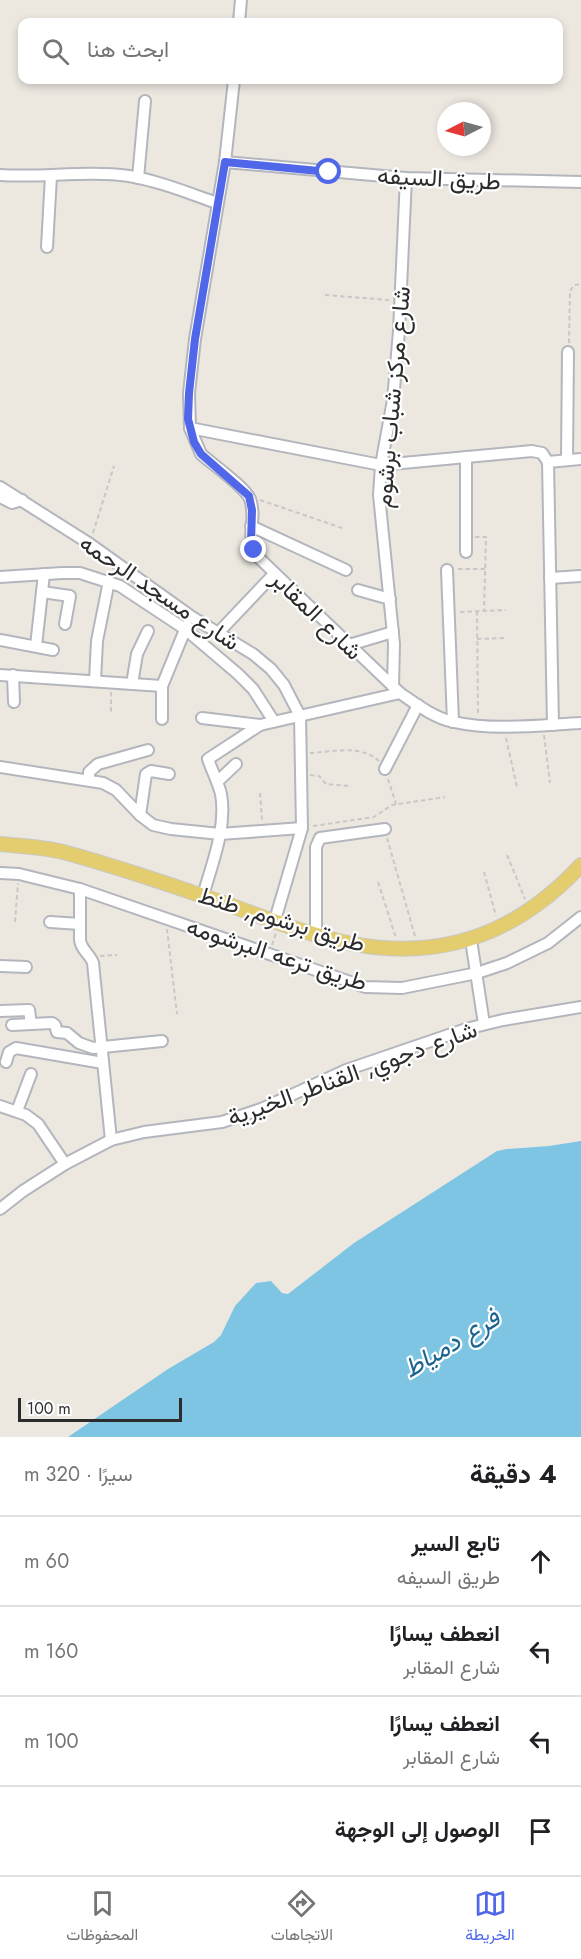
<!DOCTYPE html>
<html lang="ar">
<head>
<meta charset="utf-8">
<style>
	:root { --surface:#fff; --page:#f2f2f2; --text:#202124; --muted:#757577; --line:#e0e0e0; --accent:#5067e9 }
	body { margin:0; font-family:Jost,Vazirmatn,sans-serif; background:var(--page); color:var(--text); direction:rtl }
	.compass { position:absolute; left:437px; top:102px; width:54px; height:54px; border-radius:50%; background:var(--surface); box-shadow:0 3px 9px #0003; rotate:264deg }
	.scale { position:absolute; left:18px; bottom:15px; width:164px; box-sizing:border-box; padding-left:6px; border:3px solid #2c2c2c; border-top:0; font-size:16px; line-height:21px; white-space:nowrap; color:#2c2c2c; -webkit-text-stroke:4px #fff; paint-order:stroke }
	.stop { position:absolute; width:18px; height:18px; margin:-14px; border:4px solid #5067e9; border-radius:50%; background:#fff }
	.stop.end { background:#5067e9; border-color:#fff; box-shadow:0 2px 6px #0008 }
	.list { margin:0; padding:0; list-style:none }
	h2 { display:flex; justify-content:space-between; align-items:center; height:78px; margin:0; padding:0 24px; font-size:26px }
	h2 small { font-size:20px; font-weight:400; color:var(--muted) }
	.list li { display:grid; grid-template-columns:39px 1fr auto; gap:18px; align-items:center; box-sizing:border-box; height:90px; padding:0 24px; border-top:2px solid var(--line) }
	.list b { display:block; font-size:22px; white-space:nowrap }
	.list p { margin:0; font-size:20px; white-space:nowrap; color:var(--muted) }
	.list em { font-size:20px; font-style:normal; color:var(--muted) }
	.icon { flex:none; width:33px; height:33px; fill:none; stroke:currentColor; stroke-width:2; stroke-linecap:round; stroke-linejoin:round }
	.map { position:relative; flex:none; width:581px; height:1437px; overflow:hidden; direction:ltr }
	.search { position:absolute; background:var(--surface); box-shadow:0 3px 9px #0003; left:18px; right:18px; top:18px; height:66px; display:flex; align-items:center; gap:15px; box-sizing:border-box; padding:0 21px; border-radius:12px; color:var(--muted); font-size:22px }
	.sheet { height:438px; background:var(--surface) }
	nav { display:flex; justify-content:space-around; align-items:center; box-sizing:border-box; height:84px; border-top:2px solid var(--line); background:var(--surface); font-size:16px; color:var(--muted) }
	nav a { display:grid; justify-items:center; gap:3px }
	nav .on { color:var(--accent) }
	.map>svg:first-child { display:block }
	.water { fill:#7ec5e4 }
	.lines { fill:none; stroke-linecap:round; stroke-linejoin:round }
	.minor-casing { stroke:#b4b6be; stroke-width:14 }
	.major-casing { stroke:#c8c8c8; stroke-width:16 }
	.path { stroke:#c8c8c8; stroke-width:2; stroke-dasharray:4.5 3; stroke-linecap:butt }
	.minor { stroke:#fff; stroke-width:10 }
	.major { stroke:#e4cd6e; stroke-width:14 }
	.route { stroke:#5067e9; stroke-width:8 }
	.labels { text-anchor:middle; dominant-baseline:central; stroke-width:4.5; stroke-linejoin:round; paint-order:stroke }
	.street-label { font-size:24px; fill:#2c2c2c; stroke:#fff }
	.water-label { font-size:26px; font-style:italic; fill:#1b6492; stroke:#fff }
</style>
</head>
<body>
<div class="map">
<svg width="581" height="1437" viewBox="0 0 581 1437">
	<rect width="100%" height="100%" fill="#ece8e0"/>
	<path class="water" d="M 581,1141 L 581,1437 L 68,1437 L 168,1369 L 214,1342 L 221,1335 L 235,1306 L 256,1283 L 271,1281 L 282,1293 L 288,1294 L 354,1243 L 497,1151 L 507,1149 L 549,1146 Z"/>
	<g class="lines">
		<g class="minor-casing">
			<g id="minor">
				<path d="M 239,22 L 241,0"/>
				<path d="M 234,80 L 225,162 L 195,339 L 189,393 L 190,428 L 201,454 C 212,464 245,487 250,499 C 258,521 243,535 259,558 L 400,693 C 416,704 434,718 454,722 C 493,731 541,725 581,723"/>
				<path d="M 225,162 L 406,178 L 581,182"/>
				<path d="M 0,175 C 43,178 86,170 129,176 C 159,181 188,193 217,203"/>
				<path d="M 138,178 L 145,101"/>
				<path d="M 47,247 L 51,176"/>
				<path d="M 190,428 L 381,465 L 532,451 L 542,453 L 548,462 L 553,725"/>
				<path d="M 466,457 L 466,552"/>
				<path d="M 567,460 L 568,352"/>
				<path d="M 548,462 L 581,459"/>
				<path d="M 0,487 L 90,544 L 192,617 L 253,654 L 271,669 L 284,685 L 300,716 L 302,828 L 275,920"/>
				<path d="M 0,497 L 12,503 L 22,500"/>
				<path d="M 251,526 L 346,570"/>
				<path d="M 447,570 L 453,722"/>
				<path d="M 0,577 L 62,573 L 80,573 L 120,586 L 185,629 L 238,674 L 253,689 L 273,720"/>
				<path d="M 550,578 L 581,576"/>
				<path d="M 358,590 L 390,599"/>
				<path d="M 42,592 L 70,596 L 65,624"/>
				<path d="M 218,633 L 274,574"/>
				<path d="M 0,640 L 53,650"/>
				<path d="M 349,645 L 393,632"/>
				<path d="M 36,646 L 44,574"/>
				<path d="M 0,675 L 162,686"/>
				<path d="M 13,675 L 14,702"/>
				<path d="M 95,681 L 97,641 L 109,581"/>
				<path d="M 132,684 L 137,654 L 148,631"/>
				<path d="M 393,687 L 394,644 L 379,495 L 381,465 L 393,400 L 399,331 L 406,178"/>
				<path d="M 202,718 L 260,725"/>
				<path d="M 162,719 L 162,686 L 187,625"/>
				<path d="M 0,767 L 103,783 L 116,790 L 140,815 L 153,825 L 171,829 L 220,834 L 302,828"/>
				<path d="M 385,769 L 418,705"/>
				<path d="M 89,779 L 89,772 L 98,764 L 148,750"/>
				<path d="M 218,781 L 236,764"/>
				<path d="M 140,815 L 146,774 L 151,771 L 169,774"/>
				<path d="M 0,873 L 19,874 L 80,889 L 365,987 L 402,988 L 477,973 L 507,963 L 548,943 L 581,917"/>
				<path d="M 80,889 L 80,940 C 81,950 90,954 93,963 L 111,1140"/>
				<path d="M 203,896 C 212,863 227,828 221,794 C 218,782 212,771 208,759 L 260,725 L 400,693"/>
				<path d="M 50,922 L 80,924"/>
				<path d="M 316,934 L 316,847 L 320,838 L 385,829"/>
				<path d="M 471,940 L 484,1024"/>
				<path d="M 0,966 L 26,967"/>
				<path d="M 0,1011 L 29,1010 L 31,1024"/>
				<path d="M 12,1025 L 52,1023 L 55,1025 L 57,1032 L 67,1033 L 79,1043 L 93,1048 L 162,1041"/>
				<path d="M 6,1062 L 9,1052 L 16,1048 L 103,1063"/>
				<path d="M 0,1106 L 26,1115 L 38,1124 L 65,1164"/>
				<path d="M 17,1111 L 31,1074"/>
				<path d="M 0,1209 L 23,1191 L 65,1164 L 111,1140 L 144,1132 L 222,1122 L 261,1109 L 346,1070 L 466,1029 L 503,1020 L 581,1007"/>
			</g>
		</g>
		<g class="major-casing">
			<path id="major" d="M 0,844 C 20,846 43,847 63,852 C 108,864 153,879 197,894 C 247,910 296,932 348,943 C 441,962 517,934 581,865"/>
		</g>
		<g class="path">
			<path d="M 325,295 L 389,300"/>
			<path d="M 569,343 L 570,291 L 574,285 L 581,284"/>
			<path d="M 260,500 L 345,529"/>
			<path d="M 93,533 L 114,466"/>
			<path d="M 475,537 L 486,537 L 484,611"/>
			<path d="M 458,569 L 486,569"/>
			<path d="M 477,611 L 478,716"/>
			<path d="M 460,612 L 506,610"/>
			<path d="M 477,639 L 507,638"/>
			<path d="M 111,692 L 111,713"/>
			<path d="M 544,735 L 550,783"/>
			<path d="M 506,738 L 517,787"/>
			<path d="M 310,753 C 332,752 360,744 379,761"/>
			<path d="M 310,775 L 319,776 L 326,784 L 349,786"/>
			<path d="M 388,779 L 396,804"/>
			<path d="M 260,793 L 262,820"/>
			<path d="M 313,826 L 374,817 L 392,805 L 445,797"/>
			<path d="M 387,838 L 415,936"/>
			<path d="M 507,855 L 525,899"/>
			<path d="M 484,872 L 496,916"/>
			<path d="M 378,882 L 396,938"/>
			<path d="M 15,922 L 18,883"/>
			<path d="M 167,929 L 177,1014"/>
			<path d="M 272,945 L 276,933"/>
			<path d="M 100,956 L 117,955"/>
		</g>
		<use href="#minor" class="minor"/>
		<use href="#major" class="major"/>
	</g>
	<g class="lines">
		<path class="route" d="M 254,550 L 251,542 L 252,510 L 249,496 L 201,454 L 194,442 L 188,419 L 189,393 L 195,339 L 225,162 L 329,172"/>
	</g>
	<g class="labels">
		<g class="street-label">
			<text transform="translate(439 178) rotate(3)">طريق السيفه</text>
			<text transform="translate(392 397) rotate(-85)">شارع مركز شباب برشوم</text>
			<text transform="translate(160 592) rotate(34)">شارع مسجد الرحمه</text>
			<text transform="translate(317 615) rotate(44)">شارع المقابر</text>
			<text transform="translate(282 919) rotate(17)">طريق برشوم, طنط</text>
			<text transform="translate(277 954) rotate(18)">طريق ترعه البرشومه</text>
			<text transform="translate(352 1073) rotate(-20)">شارع دجوي, القناطر الخيرية</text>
		</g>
		<g class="water-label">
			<text transform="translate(451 1343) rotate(-31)">فرع دمياط</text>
		</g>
	</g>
</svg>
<svg class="compass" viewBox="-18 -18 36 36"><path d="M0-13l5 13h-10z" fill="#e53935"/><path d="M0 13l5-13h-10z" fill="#757577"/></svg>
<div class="scale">100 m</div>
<div class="stop" style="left:329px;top:172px"></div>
<div class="stop end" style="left:254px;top:550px"></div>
<div class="search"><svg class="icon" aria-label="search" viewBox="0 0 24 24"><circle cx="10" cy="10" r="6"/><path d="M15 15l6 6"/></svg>ابحث هنا</div>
</div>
<section class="sheet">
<h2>4 دقيقة<small>سيرًا · 320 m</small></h2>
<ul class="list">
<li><svg class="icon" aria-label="ahead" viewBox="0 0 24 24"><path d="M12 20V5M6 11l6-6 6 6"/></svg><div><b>تابع السير</b><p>طريق السيفه</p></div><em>60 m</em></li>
<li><svg class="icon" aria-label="left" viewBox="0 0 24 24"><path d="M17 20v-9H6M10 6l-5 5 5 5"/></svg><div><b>انعطف يسارًا</b><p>شارع المقابر</p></div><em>160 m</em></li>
<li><svg class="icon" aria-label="left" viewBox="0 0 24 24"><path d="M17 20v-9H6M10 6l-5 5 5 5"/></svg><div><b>انعطف يسارًا</b><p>شارع المقابر</p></div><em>100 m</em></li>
<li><svg class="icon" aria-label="arrive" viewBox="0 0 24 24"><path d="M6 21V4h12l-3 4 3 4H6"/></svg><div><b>الوصول إلى الوجهة</b></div></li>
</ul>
</section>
<nav>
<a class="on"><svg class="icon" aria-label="map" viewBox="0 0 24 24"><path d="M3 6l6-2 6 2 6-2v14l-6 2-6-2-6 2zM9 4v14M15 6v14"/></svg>الخريطة</a>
<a><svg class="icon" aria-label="directions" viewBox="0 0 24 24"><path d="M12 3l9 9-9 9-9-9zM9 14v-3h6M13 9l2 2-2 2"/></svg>الاتجاهات</a>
<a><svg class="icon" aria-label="saved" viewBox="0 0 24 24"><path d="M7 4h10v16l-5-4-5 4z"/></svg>المحفوظات</a>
</nav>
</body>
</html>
